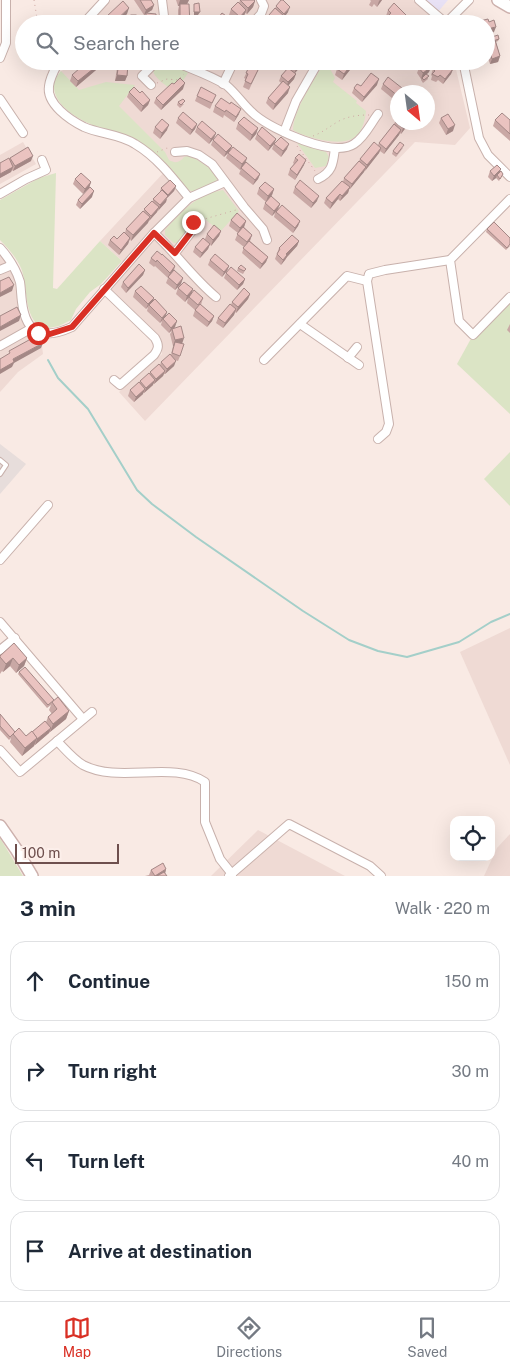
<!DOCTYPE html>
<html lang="en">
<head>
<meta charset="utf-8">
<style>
	:root { --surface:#fff; --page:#f2f2f3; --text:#1f2937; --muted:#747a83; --line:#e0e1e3; --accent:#d93025 }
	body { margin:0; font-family:"Public Sans",sans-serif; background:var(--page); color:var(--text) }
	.controls { position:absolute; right:15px; bottom:15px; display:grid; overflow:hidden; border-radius:10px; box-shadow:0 5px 20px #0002 }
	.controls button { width:45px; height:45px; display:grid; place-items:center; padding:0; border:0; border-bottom:1px solid var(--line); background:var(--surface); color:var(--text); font:25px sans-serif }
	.compass { position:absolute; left:390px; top:85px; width:45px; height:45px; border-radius:50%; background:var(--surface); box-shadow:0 5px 20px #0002; rotate:151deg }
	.scale { position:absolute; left:15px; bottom:12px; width:104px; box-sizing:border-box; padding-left:5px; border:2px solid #6e4f4d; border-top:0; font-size:14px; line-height:18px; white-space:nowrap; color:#6e4f4d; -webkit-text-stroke:4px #fcefea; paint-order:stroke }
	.stop { position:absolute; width:15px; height:15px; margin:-11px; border:4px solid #d93025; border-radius:50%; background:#fff }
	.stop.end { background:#d93025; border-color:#fff; box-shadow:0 1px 5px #0008 }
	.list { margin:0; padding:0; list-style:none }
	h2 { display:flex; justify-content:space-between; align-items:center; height:65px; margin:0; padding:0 20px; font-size:21px }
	h2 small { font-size:16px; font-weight:400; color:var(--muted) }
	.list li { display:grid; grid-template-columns:32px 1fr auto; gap:15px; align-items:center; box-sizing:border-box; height:80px; margin:0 10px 10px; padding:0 10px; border:1px solid var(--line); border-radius:15px }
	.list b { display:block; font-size:19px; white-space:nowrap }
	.list em { font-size:16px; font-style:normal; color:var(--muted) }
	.icon { flex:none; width:28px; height:28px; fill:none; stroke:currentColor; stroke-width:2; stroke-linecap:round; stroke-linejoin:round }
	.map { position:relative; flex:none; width:510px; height:876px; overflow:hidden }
	.search { position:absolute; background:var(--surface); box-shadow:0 5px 20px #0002; left:15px; right:15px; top:15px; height:55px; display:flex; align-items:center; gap:12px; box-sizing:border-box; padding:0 18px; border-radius:28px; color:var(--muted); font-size:19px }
	.sheet { height:425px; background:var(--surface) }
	nav { display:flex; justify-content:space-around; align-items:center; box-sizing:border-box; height:70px; border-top:1px solid var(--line); background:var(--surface); font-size:14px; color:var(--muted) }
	nav a { display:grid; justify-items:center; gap:2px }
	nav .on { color:var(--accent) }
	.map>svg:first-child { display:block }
	.residential { fill:#efdad4; fill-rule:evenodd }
	.industrial { fill:#e7dddb }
	.education { fill:#e8e1f5 }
	.green { fill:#dbe4c5 }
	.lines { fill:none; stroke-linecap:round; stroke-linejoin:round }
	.stream { stroke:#a4cfc9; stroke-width:2 }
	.lane-casing { stroke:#c8b1ac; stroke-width:6 }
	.street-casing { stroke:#c8b1ac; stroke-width:10 }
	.secondary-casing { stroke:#cdb1ad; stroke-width:14 }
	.path { stroke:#cfa7a3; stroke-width:1; stroke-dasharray:1 4; stroke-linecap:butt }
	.lane { stroke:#fff; stroke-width:4 }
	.street { stroke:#fff; stroke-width:8 }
	.secondary { stroke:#fff; stroke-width:11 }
	.wall { fill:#c9a8a5 }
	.shaded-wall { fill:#a48886 }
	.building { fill:#eac3c0; stroke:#a48886 }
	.route { stroke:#d93025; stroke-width:6 }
</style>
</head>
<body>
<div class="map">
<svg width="510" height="876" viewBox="0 0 510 876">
	<rect width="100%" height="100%" fill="#f9eae4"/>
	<g class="residential">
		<path d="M 110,0 L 413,0 L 431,16 L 437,24 L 88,24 Z"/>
		<path d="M 76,61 L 454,61 L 470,128 L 455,145 L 415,142 L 145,421 L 119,392 L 162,354 L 161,338 L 111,289 L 130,268 L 100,241 L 167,169 L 147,148 L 132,138 L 83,120 L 62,105 L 55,92 L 54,86 L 55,81 L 61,71 L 74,65 ZM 398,92 L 428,92 L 428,122 L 398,122 Z"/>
		<path d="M 23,142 L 36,164 L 0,184 L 0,155 Z"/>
		<path d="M 0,253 L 14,278 L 21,319 L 37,337 L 42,346 L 43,354 L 18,372 L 0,392 Z"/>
		<path d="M 510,628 L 510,765 L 460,652 Z"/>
		<path d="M 258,830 L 345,876 L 211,876 Z"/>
		<path d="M 510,834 L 510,876 L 484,876 L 497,848 Z"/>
	</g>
	<path class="industrial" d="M 0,444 L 26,464 L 0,494 Z"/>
	<path class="education" d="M 423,0 L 448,0 L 437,13 Z"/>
	<g class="green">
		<path d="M 163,63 L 185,70 L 188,73 L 182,82 L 177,82 L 168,87 C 160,81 142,68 163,63 Z"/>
		<path d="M 329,67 L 335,78 L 333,82 L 357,101 L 356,103 L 366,111 C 363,140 349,145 322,140 C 313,138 301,135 293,130 C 294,110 311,85 321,68 Z"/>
		<path d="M 61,71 L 79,90 L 106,82 L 135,85 L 119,106 L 165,152 L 169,160 C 176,164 180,162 184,157 L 190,155 L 211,169 L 217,179 L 216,182 L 195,192 L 188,190 C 172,173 156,153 135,140 C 123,132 109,130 95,126 C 79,120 52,105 54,84 C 54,79 58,75 61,71 Z"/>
		<path d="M 297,143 L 326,152 L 329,157 L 326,166 L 315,168 Z"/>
		<path d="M 56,173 L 53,288 L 57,289 L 100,241 L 122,261 L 101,284 L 90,292 L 76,309 L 71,320 L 59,326 L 43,329 C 22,316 29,288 21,268 C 16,257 8,248 0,240 L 0,200 L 39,178 Z"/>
		<path d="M 223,190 L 239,211 L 220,232 C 214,227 187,200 184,221 C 184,225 186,229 186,233 L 180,243 L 174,243 L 165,235 L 165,230 C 182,211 197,194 223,190 Z"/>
		<path d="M 510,297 L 510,414 L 457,364 L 473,335 Z"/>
		<path d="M 510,452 L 510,506 L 484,479 Z"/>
		<path d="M 0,838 L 23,876 L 0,876 Z"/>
	</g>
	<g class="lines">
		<path class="stream" d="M 48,360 L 58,378 L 88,409 L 137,490 L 152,504 L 196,537 L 303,611 L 349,640 L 378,651 L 407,657 L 459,642 L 491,622 L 510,614"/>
		<g class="lane-casing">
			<path id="lane" d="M 0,460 L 6,465 L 0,474"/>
		</g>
		<g class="street-casing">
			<g id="street">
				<path d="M 162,0 L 165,24"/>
				<path d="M 419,0 L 447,24"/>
				<path d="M 446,23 L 469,0"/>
				<path d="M 83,24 L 105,0"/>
				<path d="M 252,24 L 261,14 L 264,6 L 261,0"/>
				<path d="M 0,58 L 6,43 L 6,0"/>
				<path d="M 59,61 C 55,69 50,77 49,86 C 46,104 70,120 84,127 C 100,134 120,134 135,144 C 157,157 173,178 189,198"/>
				<path d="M 173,61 C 191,69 210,75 226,85 C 237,94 244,106 255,115 C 273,130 333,158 354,144 C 365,137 371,123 378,114"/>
				<path d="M 463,61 L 479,138 L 488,155 L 510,177"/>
				<path d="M 223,84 L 234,61"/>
				<path d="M 151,85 L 142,76 L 157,61"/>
				<path d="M 0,99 L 23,133"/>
				<path d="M 284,132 L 296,101 L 319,61"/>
				<path d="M 175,152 L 187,151 L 199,155 L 212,164 L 244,207 L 263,229 L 267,240"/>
				<path d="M 318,179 C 333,172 333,163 335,148"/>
				<path d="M 0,194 L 26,179 L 46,170 L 42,160"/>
				<path d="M 510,199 L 450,260 L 459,321 L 473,335 L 510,297"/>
				<path d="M 154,233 C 176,253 193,278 216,297"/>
				<path d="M 0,248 C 9,258 16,269 20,282 C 21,288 21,295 22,302 C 26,335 43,340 72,327 L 154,233 L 189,198 L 225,182"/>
				<path d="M 175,253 L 192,231 L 193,222"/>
				<path d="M 0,270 L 12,265"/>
				<path d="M 104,289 L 155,338 C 159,345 159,348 154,355 L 120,385 L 114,380"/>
				<path d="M 300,324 L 359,365"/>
				<path d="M 0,346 L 32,328"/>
				<path d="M 348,358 L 357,347"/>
				<path d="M 264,360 L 347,276 L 367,281"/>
				<path d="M 378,439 L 386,432 L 389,424 L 367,281 L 369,274 L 385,270 L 450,260"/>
				<path d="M 0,560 L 48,505"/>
				<path d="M 0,622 L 83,719"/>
				<path d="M 0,650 L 15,638"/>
				<path d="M 57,741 C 65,749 73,759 83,765 C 119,784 173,760 205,782 L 205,822 L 220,859 L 232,874"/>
				<path d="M 0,750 L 20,772 L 92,712"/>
				<path d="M 229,876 L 289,824 L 370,866 L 381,876"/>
			</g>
		</g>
		<g class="secondary-casing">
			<g id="secondary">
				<path d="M 498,0 L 510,7"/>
				<path d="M 0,826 L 16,849 L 32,876"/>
			</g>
		</g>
		<g class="path">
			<path d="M 34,0 L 38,24"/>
			<path d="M 45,61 L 47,68"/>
			<path d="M 157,83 L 167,79 L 178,80 L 184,74"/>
			<path d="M 313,136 C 324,132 331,125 341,120 C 350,116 359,115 369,115"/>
			<path d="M 297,146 L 315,171"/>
			<path d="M 157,152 L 167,148 L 169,149"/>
			<path d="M 201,220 L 236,210"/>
		</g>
		<use href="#lane" class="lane"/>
		<use href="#street" class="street"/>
		<use href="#secondary" class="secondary"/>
	</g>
	<g class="wall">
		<path d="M 134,0 L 151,0 L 154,5 L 152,10 L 147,13 L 156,24 L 144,24 L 144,19 L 146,14 L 144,15 Z"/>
		<path d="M 176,0 L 189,0 L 187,4 L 185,4 L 190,24 L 178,24 L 178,10 L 179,6 L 178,6 Z"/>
		<path d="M 240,0 L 255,1 L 253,7 L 247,14 L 245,13 L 244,16 L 238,23 L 229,15 L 231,9 L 239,3 Z"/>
		<path d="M 370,0 L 382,0 L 377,7 L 374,4 L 372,7 L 369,5 L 371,1 Z"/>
		<path d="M 276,6 L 288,12 L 283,19 L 282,22 L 280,24 L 261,24 L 268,16 L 268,17 L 275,9 Z"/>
		<path d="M 388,10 L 407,16 L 405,21 L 402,24 L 394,24 L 393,23 L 392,24 L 386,24 L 385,23 L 387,17 L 386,16 Z"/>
		<path d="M 127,14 L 116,24 L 104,24 L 104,22 L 106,17 Z"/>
		<path d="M 492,37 L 499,39 L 498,41 L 496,42 L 500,56 L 498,62 L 490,64 L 486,52 L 486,45 L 487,43 L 491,41 L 491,39 Z"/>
		<path d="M 122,61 L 134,61 L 128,67 L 127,76 L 125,81 L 115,81 L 117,68 L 119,63 L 124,63 Z"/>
		<path d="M 207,61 L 215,61 L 212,68 L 205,65 Z"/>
		<path d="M 252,61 L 264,61 L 262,64 L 261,64 L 249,90 L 243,87 L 246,79 L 244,78 Z"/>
		<path d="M 342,61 L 354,61 L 353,66 L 342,80 L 335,75 L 337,69 Z"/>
		<path d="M 424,61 L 435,61 L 430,66 L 429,72 L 427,74 L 428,79 L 423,83 L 421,80 L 421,79 L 417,73 L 419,68 L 425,62 Z"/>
		<path d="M 288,63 L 301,66 L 295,73 L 294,79 L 288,86 L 288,93 L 273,110 L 266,103 L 268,98 L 281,83 L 279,81 L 281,76 L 287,69 L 286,68 Z"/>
		<path d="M 98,65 L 96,70 L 76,87 L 70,81 L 72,75 Z"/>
		<path d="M 439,67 L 453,69 L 451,74 L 443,84 L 438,80 L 436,82 L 431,80 L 432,76 L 431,75 L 433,69 Z"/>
		<path d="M 174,84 L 183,89 L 161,110 L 154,103 L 156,98 Z"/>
		<path d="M 383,84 L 398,92 L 398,103 L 381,89 Z"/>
		<path d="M 377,85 L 362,102 L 352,93 L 354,88 L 361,86 Z"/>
		<path d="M 129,92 L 150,100 L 148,105 L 141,112 L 127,97 Z"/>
		<path d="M 216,95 L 210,109 L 195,101 L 197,96 Z"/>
		<path d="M 178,102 L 184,104 L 180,108 L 177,105 Z"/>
		<path d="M 215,106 L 239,114 L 234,122 L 224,115 L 223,118 L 213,112 Z"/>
		<path d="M 178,118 L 197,124 L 195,129 L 190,135 L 176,123 Z"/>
		<path d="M 441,118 L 453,131 L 446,135 L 439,123 Z"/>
		<path d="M 495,120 L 510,120 L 510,141 L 493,126 Z"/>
		<path d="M 395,122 L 410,122 L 401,134 L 400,133 L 399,135 L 384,154 L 380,151 L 379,153 L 350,189 L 349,189 L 348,193 L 340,201 L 338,199 L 330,209 L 324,203 L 326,198 L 343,182 L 344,178 L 359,161 L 360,159 L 378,145 L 379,143 L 394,124 Z"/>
		<path d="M 238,123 L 258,128 L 256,134 L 250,141 L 236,129 Z"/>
		<path d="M 155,127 L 167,130 L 160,139 L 153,133 Z"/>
		<path d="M 197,127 L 216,133 L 214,138 L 209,144 L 195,132 Z"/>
		<path d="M 257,134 L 276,139 L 274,144 L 287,149 L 281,157 L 272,149 L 274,144 L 268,151 L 255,139 Z"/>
		<path d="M 213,140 L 232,146 L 230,150 L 245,163 L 260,174 L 258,179 L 253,185 L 239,174 L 241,169 L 240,170 L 226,158 L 228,153 L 224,157 L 211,145 Z"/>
		<path d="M 403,148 L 396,157 L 392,154 L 393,151 Z"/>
		<path d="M 10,158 L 31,161 L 13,171 L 12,170 L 11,172 L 0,178 L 0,163 L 9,160 Z"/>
		<path d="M 295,158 L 304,165 L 295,180 L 288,175 L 290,169 L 294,164 L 293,163 Z"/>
		<path d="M 490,171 L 503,174 L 499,181 L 496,178 L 492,181 L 488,177 Z"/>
		<path d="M 75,179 L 91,182 L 89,188 L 83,194 L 73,184 Z"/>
		<path d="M 176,186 L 174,191 L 167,198 L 166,202 L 158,210 L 157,212 L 131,241 L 130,239 L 128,244 L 119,255 L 108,245 L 110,240 L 117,239 L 125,233 L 126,229 L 153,201 L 153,199 L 160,192 L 161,188 Z"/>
		<path d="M 295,187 L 317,201 L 311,208 L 293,193 Z"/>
		<path d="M 259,188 L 274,189 L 272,195 L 266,202 L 257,194 Z"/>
		<path d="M 92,197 L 80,209 L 76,205 L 78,200 Z"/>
		<path d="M 265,203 L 280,204 L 278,208 L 300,221 L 298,226 L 293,233 L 274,217 L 275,213 L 272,216 L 263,209 Z"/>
		<path d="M 231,220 L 246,221 L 244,227 L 252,235 L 250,241 L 268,257 L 266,262 L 260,269 L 242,253 L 244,247 L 235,240 L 238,233 L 229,226 Z"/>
		<path d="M 487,229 L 510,246 L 506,250 L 486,232 Z"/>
		<path d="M 221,231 L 219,236 L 211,246 L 210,244 L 208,249 L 200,258 L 193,252 L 195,247 L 205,239 L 207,234 Z"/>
		<path d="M 299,241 L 297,246 L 287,257 L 285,260 L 281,265 L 275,259 L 279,248 Z"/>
		<path d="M 151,258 L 175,266 L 174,271 L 181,284 L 175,290 L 166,283 L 168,278 L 155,266 L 154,267 L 149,263 Z"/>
		<path d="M 210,260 L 229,266 L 227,271 L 222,277 L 208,265 Z"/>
		<path d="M 238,268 L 246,269 L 243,274 L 237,271 Z"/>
		<path d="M 145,270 L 143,275 L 126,293 L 121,287 L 123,282 Z"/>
		<path d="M 226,273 L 245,279 L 243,284 L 237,290 L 224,278 Z"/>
		<path d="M 178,288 L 193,289 L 191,295 L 203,298 L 201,305 L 214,316 L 212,321 L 207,327 L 193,316 L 195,310 L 187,303 L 188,298 L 185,302 L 176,294 Z"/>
		<path d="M 135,291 L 154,298 L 153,301 L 166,316 L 177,321 L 174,328 L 182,344 L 181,344 L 180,356 L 178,361 L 175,360 L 174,366 L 165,374 L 164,374 L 163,376 L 154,384 L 153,383 L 153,385 L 144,393 L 143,392 L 143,394 L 134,402 L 128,396 L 130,390 L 139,383 L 140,381 L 150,374 L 150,372 L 160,365 L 161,362 L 171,355 L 173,346 L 170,334 L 172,331 L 169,333 L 161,325 L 162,321 L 160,323 L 147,311 L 148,307 L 146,309 L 133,297 Z"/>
		<path d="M 250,294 L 248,299 L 236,313 L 235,312 L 234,315 L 223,328 L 216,323 L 218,318 L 231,305 L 232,302 Z"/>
		<path d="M 510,324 L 510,333 L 507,330 Z"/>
		<path d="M 0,656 L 27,658 L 24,666 L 16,673 L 10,666 L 3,672 L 2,671 L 0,674 Z"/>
		<path d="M 19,672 L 54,700 L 69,711 L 66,719 L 50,732 L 49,733 L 35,745 L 35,744 L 34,746 L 22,756 L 10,742 L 11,738 L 9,740 L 0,730 L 0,714 L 15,732 L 26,736 L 46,722 L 48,717 L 52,714 L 49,710 L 51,705 L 47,708 L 18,674 Z"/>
		<path d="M 166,869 L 165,873 L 167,876 L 145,876 L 149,875 L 151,870 Z"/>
	</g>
	<g class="shaded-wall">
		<path d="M 180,0 L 189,0 L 187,4 L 178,6 Z"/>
		<path d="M 380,0 L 382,0 L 377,7 L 379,1 Z"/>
		<path d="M 255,1 L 253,7 L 247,14 L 248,8 Z"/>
		<path d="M 154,5 L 152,10 L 144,15 L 146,10 Z"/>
		<path d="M 290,7 L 288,12 L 283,19 L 282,22 L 280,24 L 277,24 Z"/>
		<path d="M 129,8 L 127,14 L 116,24 L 113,24 Z"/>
		<path d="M 246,10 L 244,16 L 238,23 L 240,17 Z"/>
		<path d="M 194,12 L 200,12 L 198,15 L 194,15 Z"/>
		<path d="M 407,16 L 405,21 L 402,24 L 399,24 Z"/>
		<path d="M 395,17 L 393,23 L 390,24 L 391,21 Z"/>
		<path d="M 131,21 L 136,21 L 135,24 L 130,24 Z"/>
		<path d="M 496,27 L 494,32 L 492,33 L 490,37 L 486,39 L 486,34 L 491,28 Z"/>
		<path d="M 500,56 L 498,62 L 490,64 L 492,59 Z"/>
		<path d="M 130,61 L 134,61 L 128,67 L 130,62 Z"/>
		<path d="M 302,61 L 301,66 L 294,74 L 296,69 Z"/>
		<path d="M 354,61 L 353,66 L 342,80 L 344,74 Z"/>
		<path d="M 431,61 L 435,61 L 429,67 Z"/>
		<path d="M 98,65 L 96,70 L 76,87 L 78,81 Z"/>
		<path d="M 431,67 L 429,72 L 421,79 L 423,73 Z"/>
		<path d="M 453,69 L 451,74 L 443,84 L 445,79 Z"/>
		<path d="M 296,74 L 294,79 L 286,88 L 288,82 Z"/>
		<path d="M 117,75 L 127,76 L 125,81 L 115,81 Z"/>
		<path d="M 379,79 L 377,85 L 362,102 L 364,97 Z"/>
		<path d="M 185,83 L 183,89 L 161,110 L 163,105 Z"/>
		<path d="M 290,87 L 288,93 L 273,110 L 275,104 Z"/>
		<path d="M 150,100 L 148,105 L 141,112 L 143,106 Z"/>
		<path d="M 241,109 L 239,114 L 234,122 L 236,117 Z"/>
		<path d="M 407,122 L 410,122 L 401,134 L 403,128 Z"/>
		<path d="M 197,124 L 195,129 L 190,135 L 192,130 Z"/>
		<path d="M 169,125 L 167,130 L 160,139 L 162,133 Z"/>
		<path d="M 455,125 L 453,131 L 446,135 L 448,129 Z"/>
		<path d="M 258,128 L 256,134 L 250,141 L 252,135 Z"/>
		<path d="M 401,130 L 399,135 L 384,154 L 386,149 Z"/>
		<path d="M 216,133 L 214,138 L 209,144 L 211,139 Z"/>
		<path d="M 276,139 L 274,144 L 268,151 L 270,146 Z"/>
		<path d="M 289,144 L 287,149 L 281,157 L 283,151 Z"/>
		<path d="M 232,146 L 230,151 L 224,157 L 226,152 Z"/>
		<path d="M 381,148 L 379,153 L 365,171 L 367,165 Z"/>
		<path d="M 33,156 L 31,161 L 13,171 L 15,166 Z"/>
		<path d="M 247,158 L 245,164 L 240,170 L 242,164 Z"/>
		<path d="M 306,160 L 304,165 L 295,180 L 297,175 Z"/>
		<path d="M 13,167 L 11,172 L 0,178 L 0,174 Z"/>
		<path d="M 366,167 L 364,172 L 350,189 L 352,184 Z"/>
		<path d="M 501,169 L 499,175 L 497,175 L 496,178 L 492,181 L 494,176 Z"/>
		<path d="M 260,174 L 258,179 L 253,185 L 255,180 Z"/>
		<path d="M 91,182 L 89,188 L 83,194 L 85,189 Z"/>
		<path d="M 176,186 L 174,191 L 167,198 L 166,202 L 158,211 L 160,205 L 167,198 L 168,195 Z"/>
		<path d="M 350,187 L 348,193 L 340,201 L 342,196 Z"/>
		<path d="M 274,189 L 272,195 L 266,202 L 268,196 Z"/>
		<path d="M 94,191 L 92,197 L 80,209 L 82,204 Z"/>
		<path d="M 340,194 L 338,199 L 330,209 L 332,203 Z"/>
		<path d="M 319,196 L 317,201 L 311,208 L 313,203 Z"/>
		<path d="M 280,204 L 278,209 L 272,216 L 274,211 Z"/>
		<path d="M 159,207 L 157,212 L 149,221 L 151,216 Z"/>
		<path d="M 150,217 L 148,223 L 131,241 L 133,235 Z"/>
		<path d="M 246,221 L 244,227 L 238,233 L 240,228 Z"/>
		<path d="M 300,221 L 298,226 L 293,233 L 295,228 Z"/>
		<path d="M 221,231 L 219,236 L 211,246 L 213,240 Z"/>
		<path d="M 252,235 L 250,240 L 245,247 L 247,242 Z"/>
		<path d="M 130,238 L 128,244 L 119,255 L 121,250 Z"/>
		<path d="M 299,241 L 297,246 L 287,257 L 285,260 L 281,265 L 286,254 Z"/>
		<path d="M 210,244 L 208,249 L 200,258 L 202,253 Z"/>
		<path d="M 268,257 L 266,262 L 260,269 L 262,264 Z"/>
		<path d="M 175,266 L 173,271 L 168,278 L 170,273 Z"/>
		<path d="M 229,266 L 227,271 L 222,277 L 224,272 Z"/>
		<path d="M 145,270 L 143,275 L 126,293 L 128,288 Z"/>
		<path d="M 183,278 L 181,284 L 175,290 L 177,285 Z"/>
		<path d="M 245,279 L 243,284 L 237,290 L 239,285 Z"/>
		<path d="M 14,285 L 12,291 L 0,297 L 0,293 Z"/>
		<path d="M 193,289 L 191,295 L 185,302 L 187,296 Z"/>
		<path d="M 250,294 L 248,299 L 236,313 L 238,307 Z"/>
		<path d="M 154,298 L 152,304 L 149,305 L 146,309 L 148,304 Z"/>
		<path d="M 236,309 L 234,315 L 223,328 L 225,323 Z"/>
		<path d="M 167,312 L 165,318 L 163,319 L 160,323 L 162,318 Z"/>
		<path d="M 21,315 L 19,321 L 0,331 L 0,327 Z"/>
		<path d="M 214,316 L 212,321 L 207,327 L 209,322 Z"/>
		<path d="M 177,321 L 175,327 L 173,330 L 172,329 L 169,333 L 171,328 Z"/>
		<path d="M 184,338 L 182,344 L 173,346 L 175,340 Z"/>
		<path d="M 43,343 L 41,348 L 14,363 L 12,367 L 0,374 L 0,370 L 13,359 Z"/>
		<path d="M 176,361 L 174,366 L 165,374 L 167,369 Z"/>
		<path d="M 165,371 L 163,376 L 154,384 L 156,379 Z"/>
		<path d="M 155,380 L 153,385 L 144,393 L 146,388 Z"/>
		<path d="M 145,389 L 143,394 L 134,402 L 136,397 Z"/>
		<path d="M 13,658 L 10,666 L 3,672 L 6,664 Z"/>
		<path d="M 27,658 L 24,666 L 16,673 L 19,665 Z"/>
		<path d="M 69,711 L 66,719 L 50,732 L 53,724 Z"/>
		<path d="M 51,728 L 49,733 L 35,745 L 37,739 Z"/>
		<path d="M 37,738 L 34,746 L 22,756 L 25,748 Z"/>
		<path d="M 166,869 L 165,874 L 161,876 L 155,876 Z"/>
	</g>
	<g class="building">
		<path d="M 140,0 L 151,0 L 154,5 L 146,10 Z"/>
		<path d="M 240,0 L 254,0 L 255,1 L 248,8 Z"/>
		<path d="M 281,0 L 283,0 L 290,7 L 284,14 L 276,6 Z"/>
		<path d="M 123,1 L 129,8 L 113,23 L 114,24 L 106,24 L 104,22 L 108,19 L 106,17 Z"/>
		<path d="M 238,2 L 246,10 L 240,17 L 231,9 Z"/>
		<path d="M 199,3 L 200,12 L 194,12 L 194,4 Z"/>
		<path d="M 394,3 L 407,16 L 400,22 L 395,17 L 391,21 L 387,17 L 391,13 L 388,10 Z"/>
		<path d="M 180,4 L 189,4 L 190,24 L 180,24 Z"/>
		<path d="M 275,8 L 284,16 L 277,23 L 269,15 Z"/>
		<path d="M 146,13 L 156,14 L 156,24 L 146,24 Z"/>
		<path d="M 222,13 L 229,18 L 225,24 L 217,24 L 215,22 Z"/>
		<rect x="131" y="15" width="5" height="6"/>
		<path d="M 268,16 L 276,24 L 262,23 Z"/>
		<path d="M 488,19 L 489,22 L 494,20 L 496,27 L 491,28 L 492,32 L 486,34 L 486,24 L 481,24 L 480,21 Z"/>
		<path d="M 327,22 L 334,24 L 326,24 Z"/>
		<path d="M 498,35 L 499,39 L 493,41 L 492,37 Z"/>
		<path d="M 495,40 L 500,56 L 492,59 L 487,43 Z"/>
		<path d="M 88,61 L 94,61 L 98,65 L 78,81 L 72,75 Z"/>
		<path d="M 252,61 L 262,62 L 251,84 L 245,81 L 248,74 L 246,73 Z"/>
		<path d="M 289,61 L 302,61 L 296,69 L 288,63 Z"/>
		<path d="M 342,61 L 354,61 L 344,74 L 337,69 Z"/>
		<path d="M 426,61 L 431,67 L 423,73 L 419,68 Z"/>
		<path d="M 119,63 L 128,64 L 127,76 L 117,75 Z"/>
		<path d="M 437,65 L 439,67 L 442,65 L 446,68 L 448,65 L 453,69 L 445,79 L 440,75 L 438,77 L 432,74 L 435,71 L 433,69 Z"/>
		<path d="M 288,68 L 296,74 L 288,82 L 281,76 Z"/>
		<path d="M 371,73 L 379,79 L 364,97 L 354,88 L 357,84 L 361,86 Z"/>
		<path d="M 426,74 L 429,76 L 424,80 L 422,78 Z"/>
		<path d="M 388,77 L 407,92 L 398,92 L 398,96 L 383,84 Z"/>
		<path d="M 180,78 L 185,83 L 163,105 L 156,98 L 172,83 L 174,84 Z"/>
		<path d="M 283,81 L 290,87 L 275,104 L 268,98 Z"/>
		<path d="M 134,87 L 140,93 L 142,91 L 150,100 L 143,106 L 129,92 Z"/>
		<path d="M 201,87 L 216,95 L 212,103 L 197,96 Z"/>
		<path d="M 221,98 L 230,104 L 231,102 L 241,109 L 236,117 L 226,110 L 225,112 L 215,106 Z"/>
		<path d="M 183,99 L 185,101 L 181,105 L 178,102 Z"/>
		<path d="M 183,112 L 197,124 L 192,130 L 178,118 Z"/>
		<path d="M 502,113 L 510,120 L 510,134 L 495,120 Z"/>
		<path d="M 448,114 L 455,125 L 448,129 L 441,118 Z"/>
		<path d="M 244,117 L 258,128 L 252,135 L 238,123 Z"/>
		<path d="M 162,119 L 169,125 L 162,133 L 155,127 Z"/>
		<path d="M 398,119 L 398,122 L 407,122 L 403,128 L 395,122 Z"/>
		<path d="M 202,121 L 216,133 L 211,139 L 197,127 Z"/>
		<path d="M 394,124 L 401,130 L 386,149 L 379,143 Z"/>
		<path d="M 262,127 L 276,139 L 270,146 L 257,134 Z"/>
		<path d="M 218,134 L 232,146 L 226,152 L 213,140 Z"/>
		<path d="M 281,137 L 289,144 L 283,151 L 274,144 Z"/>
		<path d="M 374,142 L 381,148 L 367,165 L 360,159 Z"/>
		<path d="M 400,142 L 404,145 L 397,154 L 393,151 Z"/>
		<path d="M 28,147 L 33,156 L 15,166 L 10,158 Z"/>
		<path d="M 233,147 L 247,158 L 242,164 L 228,153 Z"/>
		<path d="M 299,154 L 306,160 L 297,175 L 290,169 L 298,160 L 295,158 Z"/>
		<path d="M 9,158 L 13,167 L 0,174 L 0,163 Z"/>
		<path d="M 359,161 L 366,167 L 352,184 L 344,178 Z"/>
		<path d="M 246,162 L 260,174 L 255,180 L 241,168 Z"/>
		<path d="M 497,165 L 501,169 L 494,176 L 490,171 Z"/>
		<path d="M 501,171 L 503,174 L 500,179 L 497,175 Z"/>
		<path d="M 81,173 L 91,182 L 85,189 L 75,179 Z"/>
		<path d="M 170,180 L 176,186 L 168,195 L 161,188 Z"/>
		<path d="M 300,180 L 319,196 L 313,203 L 295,187 Z"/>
		<path d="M 342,181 L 350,187 L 342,196 L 340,194 L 332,203 L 326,198 Z"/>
		<path d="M 265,182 L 274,189 L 268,196 L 259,188 Z"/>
		<path d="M 90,187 L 94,191 L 82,204 L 78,200 Z"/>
		<path d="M 162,190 L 168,196 L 160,205 L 153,199 Z"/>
		<path d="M 271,196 L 280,204 L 274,211 L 265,203 Z"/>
		<path d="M 152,201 L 159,207 L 151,216 L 144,209 Z"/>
		<path d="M 282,205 L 300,221 L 295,228 L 276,212 Z"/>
		<path d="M 143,211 L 150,217 L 133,235 L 126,229 Z"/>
		<path d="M 237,213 L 246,221 L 240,228 L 231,220 Z"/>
		<path d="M 494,222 L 510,238 L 510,244 L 507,248 L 487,229 Z"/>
		<path d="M 214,225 L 221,231 L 213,240 L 207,234 Z"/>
		<path d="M 243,227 L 252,235 L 247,242 L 237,234 Z"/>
		<path d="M 124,232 L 130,238 L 121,250 L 110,240 L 114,236 L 117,239 Z"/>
		<path d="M 292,235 L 299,241 L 286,254 L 287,255 L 283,260 L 277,254 L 280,249 L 279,248 Z"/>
		<path d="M 203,238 L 210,244 L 202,253 L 195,247 Z"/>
		<path d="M 249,241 L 268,257 L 262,264 L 243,248 Z"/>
		<path d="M 157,251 L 162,255 L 162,254 L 175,266 L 170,273 L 157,260 L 156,262 L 151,258 Z"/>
		<path d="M 215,254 L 229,266 L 224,272 L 210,260 Z"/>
		<path d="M 139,264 L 145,270 L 128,288 L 123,282 Z"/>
		<path d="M 241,265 L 246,269 L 244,271 L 238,268 Z"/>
		<path d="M 231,267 L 245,279 L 239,285 L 226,273 Z"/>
		<path d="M 174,270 L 183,278 L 177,285 L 168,277 Z"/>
		<path d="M 9,277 L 14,285 L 0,293 L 0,281 Z"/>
		<path d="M 184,282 L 193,289 L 187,296 L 178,288 Z"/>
		<path d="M 141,286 L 154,298 L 148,304 L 135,291 Z"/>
		<path d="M 244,288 L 250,294 L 238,307 L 232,302 Z"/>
		<path d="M 194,290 L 203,298 L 198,305 L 189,297 Z"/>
		<path d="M 155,299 L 167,312 L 162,318 L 149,305 Z"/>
		<path d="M 200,304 L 214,316 L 209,322 L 195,310 Z"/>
		<path d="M 230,304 L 236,309 L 225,323 L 218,318 Z"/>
		<path d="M 17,307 L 21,315 L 0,327 L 0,316 Z"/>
		<path d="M 169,313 L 177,321 L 171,328 L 163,319 Z"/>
		<path d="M 181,326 L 184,338 L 175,340 L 172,329 Z"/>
		<path d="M 38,335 L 43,343 L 13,359 L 14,362 L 0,370 L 0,359 L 10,353 L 9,351 Z"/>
		<path d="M 175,342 L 184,344 L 180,356 L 172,353 Z"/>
		<path d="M 170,354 L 176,361 L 167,369 L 161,362 Z"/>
		<path d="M 159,364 L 165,371 L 156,379 L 150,372 Z"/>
		<path d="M 149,373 L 155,380 L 146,388 L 140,381 Z"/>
		<path d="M 139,382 L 145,389 L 136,397 L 130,390 Z"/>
		<path d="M 14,643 L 27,658 L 19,665 L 13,658 L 6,664 L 0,657 L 0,656 Z"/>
		<path d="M 25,667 L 54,700 L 48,705 L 19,672 Z"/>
		<path d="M 58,697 L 69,711 L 53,724 L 48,717 L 57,709 L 52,702 Z"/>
		<path d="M 0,714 L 15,732 L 10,737 L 0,726 Z"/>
		<path d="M 45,721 L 51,728 L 37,739 L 37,738 L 32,732 Z"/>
		<path d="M 19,728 L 26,736 L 32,731 L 37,738 L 25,748 L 13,734 Z"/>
		<path d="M 163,863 L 166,869 L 155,876 L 151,870 Z"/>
		<path d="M 164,872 L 167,876 L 157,876 Z"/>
	</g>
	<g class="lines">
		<path class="route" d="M 38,333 L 50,334 L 72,327 L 154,233 L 175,253 L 192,231 L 193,222"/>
	</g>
</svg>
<div class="controls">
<button><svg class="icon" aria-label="locate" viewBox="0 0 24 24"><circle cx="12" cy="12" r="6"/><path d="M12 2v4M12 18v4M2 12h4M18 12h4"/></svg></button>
</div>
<svg class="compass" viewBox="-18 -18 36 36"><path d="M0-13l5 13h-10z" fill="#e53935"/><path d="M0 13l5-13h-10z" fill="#747a83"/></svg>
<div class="scale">100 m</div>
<div class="stop" style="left:38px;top:333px"></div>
<div class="stop end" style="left:193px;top:222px"></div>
<div class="search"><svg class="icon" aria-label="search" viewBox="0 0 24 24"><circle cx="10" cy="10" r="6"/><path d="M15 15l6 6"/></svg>Search here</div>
</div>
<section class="sheet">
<h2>3 min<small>Walk · 220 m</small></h2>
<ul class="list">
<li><svg class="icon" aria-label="ahead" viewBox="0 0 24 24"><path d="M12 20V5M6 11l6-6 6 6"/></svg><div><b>Continue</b></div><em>150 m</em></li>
<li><svg class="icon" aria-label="right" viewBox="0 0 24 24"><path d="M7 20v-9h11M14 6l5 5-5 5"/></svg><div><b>Turn right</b></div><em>30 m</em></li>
<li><svg class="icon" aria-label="left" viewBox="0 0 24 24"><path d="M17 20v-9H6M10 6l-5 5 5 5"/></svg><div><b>Turn left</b></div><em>40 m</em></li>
<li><svg class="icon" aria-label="arrive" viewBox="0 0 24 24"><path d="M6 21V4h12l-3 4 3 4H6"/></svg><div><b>Arrive at destination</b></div></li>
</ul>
</section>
<nav>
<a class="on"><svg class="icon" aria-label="map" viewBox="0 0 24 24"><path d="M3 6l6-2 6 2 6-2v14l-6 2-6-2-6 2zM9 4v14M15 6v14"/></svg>Map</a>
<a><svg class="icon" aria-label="directions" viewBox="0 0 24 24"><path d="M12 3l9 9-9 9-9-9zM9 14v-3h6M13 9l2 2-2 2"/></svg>Directions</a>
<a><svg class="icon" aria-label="saved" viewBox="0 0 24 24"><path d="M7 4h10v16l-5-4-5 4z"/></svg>Saved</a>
</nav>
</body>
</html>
